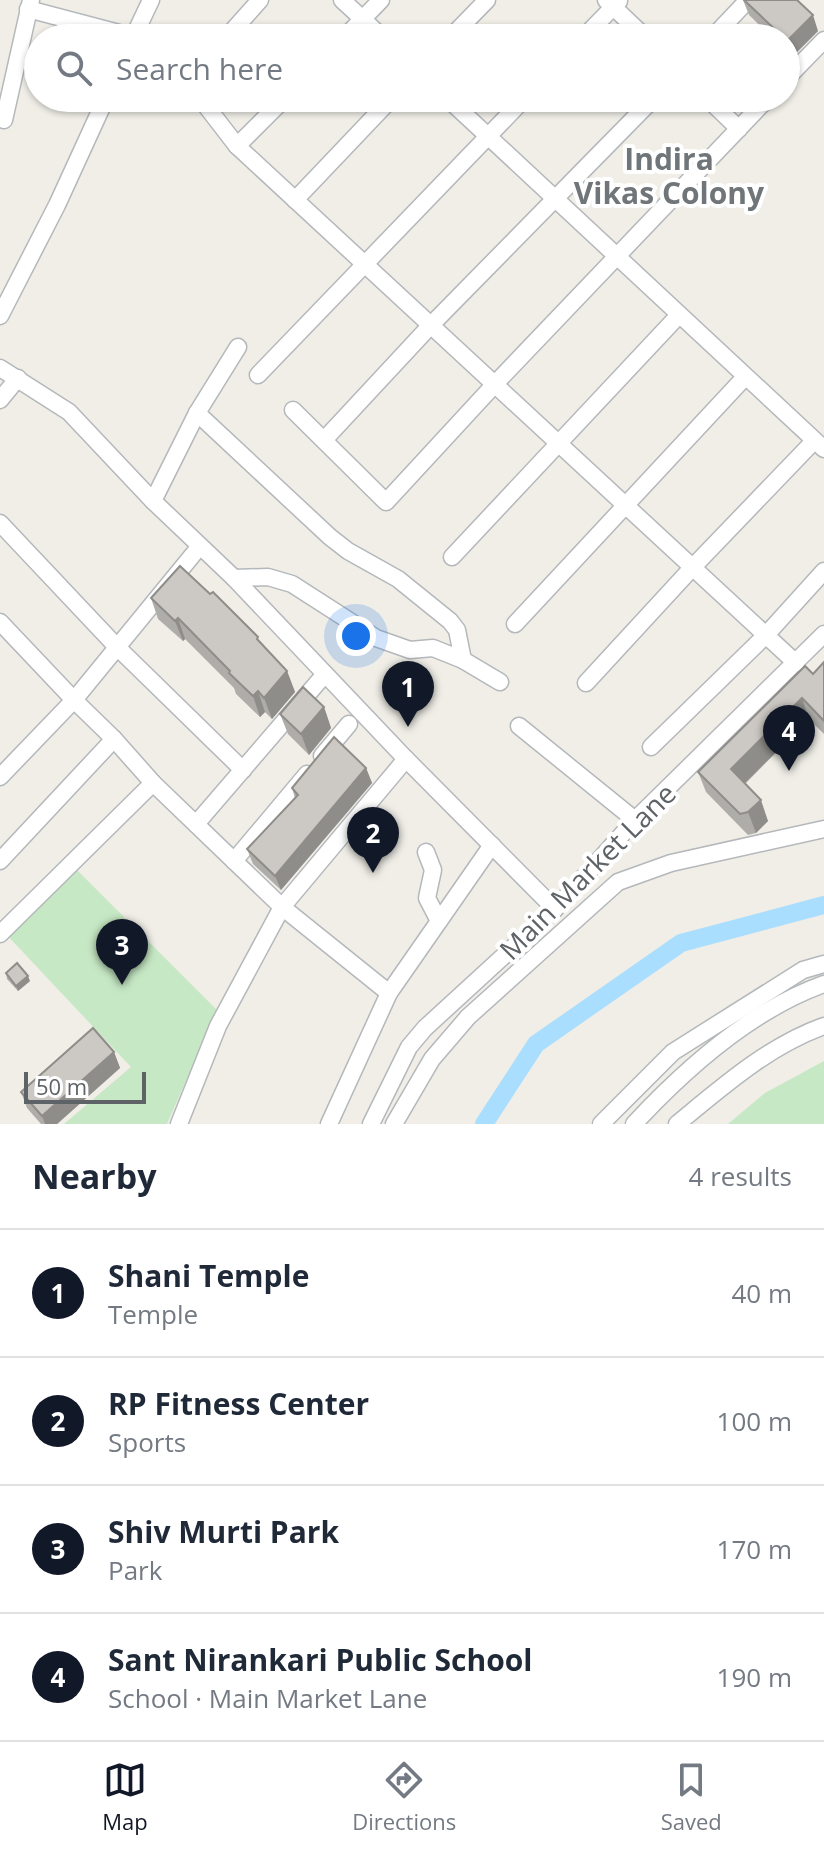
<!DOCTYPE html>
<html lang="en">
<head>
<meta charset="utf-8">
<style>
	:root { --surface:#fff; --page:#f2f2f3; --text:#1f2937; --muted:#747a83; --line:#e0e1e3; --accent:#111827 }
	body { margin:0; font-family:"Open Sans",sans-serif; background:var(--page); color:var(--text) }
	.scale { position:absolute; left:24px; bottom:20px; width:122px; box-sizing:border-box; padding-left:8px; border:4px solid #5e6367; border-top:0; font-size:22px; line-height:28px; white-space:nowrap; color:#5e6367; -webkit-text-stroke:6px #fff; paint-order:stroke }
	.you { position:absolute; left:356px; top:636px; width:28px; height:28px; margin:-20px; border:6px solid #fff; border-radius:50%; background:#1a73e8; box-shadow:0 0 0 12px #1a73e833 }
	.badge { display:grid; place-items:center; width:52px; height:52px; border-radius:50%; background:var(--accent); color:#fff; font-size:26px; font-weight:700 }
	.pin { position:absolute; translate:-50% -66px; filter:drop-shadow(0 2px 4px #0008) }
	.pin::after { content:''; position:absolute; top:42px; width:28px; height:24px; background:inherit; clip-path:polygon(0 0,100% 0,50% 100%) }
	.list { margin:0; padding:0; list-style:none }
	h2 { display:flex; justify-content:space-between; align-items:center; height:104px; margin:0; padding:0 32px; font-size:34px }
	h2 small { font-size:26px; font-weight:400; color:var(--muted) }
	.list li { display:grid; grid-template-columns:52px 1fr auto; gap:24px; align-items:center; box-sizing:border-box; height:128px; padding:0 32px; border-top:2px solid var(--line) }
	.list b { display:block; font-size:30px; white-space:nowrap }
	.list p { margin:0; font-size:26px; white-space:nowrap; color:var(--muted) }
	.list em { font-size:26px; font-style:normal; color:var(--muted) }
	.icon { flex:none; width:44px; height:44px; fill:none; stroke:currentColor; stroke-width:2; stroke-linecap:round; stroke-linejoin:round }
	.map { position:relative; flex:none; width:824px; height:1124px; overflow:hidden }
	.search { position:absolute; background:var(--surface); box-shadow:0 2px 6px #0004; left:24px; right:24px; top:24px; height:88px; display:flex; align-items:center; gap:20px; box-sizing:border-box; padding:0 28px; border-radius:44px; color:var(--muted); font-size:30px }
	.sheet { height:616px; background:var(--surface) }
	nav { display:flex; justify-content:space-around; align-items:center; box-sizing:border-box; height:112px; border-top:2px solid var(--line); background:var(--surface); font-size:22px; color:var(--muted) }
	nav a { display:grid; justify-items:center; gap:4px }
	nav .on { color:var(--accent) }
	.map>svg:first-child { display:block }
	.green { fill:#c6e8c4 }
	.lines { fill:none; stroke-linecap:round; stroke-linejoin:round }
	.canal { stroke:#a9deff; stroke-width:18 }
	.minor-casing { stroke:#b4b8bb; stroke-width:19 }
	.minor { stroke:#fff; stroke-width:16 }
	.wall { fill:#afada9 }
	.shaded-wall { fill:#8f8d89 }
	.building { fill:#ccc9c4; stroke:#8f8d89; stroke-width:2 }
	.labels { text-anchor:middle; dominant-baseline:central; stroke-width:8; stroke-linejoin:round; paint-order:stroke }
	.street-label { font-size:28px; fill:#5e6367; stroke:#fff }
	.neighbourhood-label { font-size:30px; font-weight:bold; fill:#6f7579; stroke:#fff }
</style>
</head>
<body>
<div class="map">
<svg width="824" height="1124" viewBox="0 0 824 1124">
	<rect width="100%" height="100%" fill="#f0eee7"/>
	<g class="green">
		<path d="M 75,868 L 217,1010 L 167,1124 L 64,1124 L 131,1067 L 6,934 Z"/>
		<path d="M 824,1061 L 824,1124 L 728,1124 L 765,1093 Z"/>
	</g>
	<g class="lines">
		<path class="canal" d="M 484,1124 L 536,1044 L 681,943 L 824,905"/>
		<g class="minor-casing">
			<g id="minor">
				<path d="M 342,0 L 383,38"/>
				<path d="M 606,0 L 646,38"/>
				<path d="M 28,9 L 134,37"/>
				<path d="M 133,38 L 151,0"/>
				<path d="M 226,38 L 260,0"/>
				<path d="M 344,38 L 381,0"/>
				<path d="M 450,38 L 487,0"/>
				<path d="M 583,38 L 619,1"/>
				<path d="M 712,38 L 748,0"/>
				<path d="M 786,79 L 824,40"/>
				<path d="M 200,98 L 237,146 L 796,663"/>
				<path d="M 447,98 L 824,449"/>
				<path d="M 707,98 L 739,129"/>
				<path d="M 4,120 L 31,0"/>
				<path d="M 237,146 L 285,98"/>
				<path d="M 295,200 L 392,98"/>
				<path d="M 0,316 L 57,205 L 106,98"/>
				<path d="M 0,368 L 69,412 L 153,501 L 234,578 L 406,759 L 555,909"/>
				<path d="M 258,375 L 525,98"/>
				<path d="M 0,400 L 18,378"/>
				<path d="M 293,410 L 386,502 L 494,385 L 768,98"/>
				<path d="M 197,413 L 330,537 L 348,551 L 398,579 L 450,621 L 457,630 L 463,660 L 500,682"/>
				<path d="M 324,440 L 430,326 L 654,98"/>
				<path d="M 153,501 L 197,413 L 238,347"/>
				<path d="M 0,523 L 117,647 L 243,770"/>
				<path d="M 200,546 L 74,700 L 114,739 L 153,783 L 282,907 L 389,993"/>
				<path d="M 452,557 L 679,315"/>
				<path d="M 234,578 L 268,577 L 292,584 L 376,638 L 410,650 L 433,648 L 463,660"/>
				<path d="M 0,622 L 74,700 L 0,777"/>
				<path d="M 515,624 L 745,377"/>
				<path d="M 586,683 L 691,569 L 814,441"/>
				<path d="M 519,726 L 635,820"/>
				<path d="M 651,747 L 765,636 L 824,571"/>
				<path d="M 322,756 L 349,724"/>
				<path d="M 196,824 L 325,674"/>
				<path d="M 426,852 L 433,870 L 427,898 L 439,921"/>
				<path d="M 0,861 L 114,739"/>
				<path d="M 234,861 L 307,774"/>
				<path d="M 0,934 L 153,783"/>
				<path d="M 179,1124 L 218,1026 L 282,907 L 406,759"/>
				<path d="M 329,1124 L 389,993 L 492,845"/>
				<path d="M 371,1124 L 409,1047 L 425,1028 L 555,909 L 635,820 L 824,634"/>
				<path d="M 394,1124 L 432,1059 L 468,1017 L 618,882 L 671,863 L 824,829"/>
				<path d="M 601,1124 L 673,1052 L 803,970 L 824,964"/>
				<path d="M 634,1124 C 686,1068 751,1010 824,984"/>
				<path d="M 677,1124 C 722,1087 768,1046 824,1026"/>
			</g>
		</g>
		<use href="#minor" class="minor"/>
	</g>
	<g class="wall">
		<path d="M 743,0 L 818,31 L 793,56 L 786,50 L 786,38 L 773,38 L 749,15 Z"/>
		<path d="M 722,98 L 748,98 L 736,111 Z"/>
		<path d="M 151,598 L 261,644 L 287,671 L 295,692 L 272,719 L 265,712 L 260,717 L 236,694 L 234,688 L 185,639 L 183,641 L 158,619 Z"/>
		<path d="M 824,662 L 824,734 L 809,719 L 745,784 L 768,821 L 756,833 L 748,835 L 706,792 L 698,772 L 813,674 Z"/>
		<path d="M 324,707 L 331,728 L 309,755 L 288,734 L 280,714 Z"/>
		<path d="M 366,768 L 372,783 L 281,890 L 253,864 L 247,849 L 295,798 L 292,788 Z"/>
		<path d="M 6,973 L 30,981 L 18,991 L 7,979 Z"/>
		<path d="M 114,1052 L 120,1068 L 57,1124 L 41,1124 L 27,1108 L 21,1092 Z"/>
	</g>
	<g class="shaded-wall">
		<path d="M 813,15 L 818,31 L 793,56 L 787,41 Z"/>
		<path d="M 734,98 L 748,98 L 736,111 L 732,100 Z"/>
		<path d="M 178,618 L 185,639 L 183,641 L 175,621 Z"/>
		<path d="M 287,671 L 295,692 L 272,719 L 264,698 Z"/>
		<path d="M 258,691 L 265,712 L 260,717 L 253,696 Z"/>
		<path d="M 802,698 L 809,719 L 738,790 L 731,769 Z"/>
		<path d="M 324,707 L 331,728 L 309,755 L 301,734 Z"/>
		<path d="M 366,768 L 372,783 L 281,890 L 275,876 Z"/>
		<path d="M 761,800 L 768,821 L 756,833 L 748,812 Z"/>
		<path d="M 28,976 L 30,981 L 18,991 L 16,986 Z"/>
		<path d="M 114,1052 L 120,1068 L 57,1124 L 45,1124 L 42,1116 Z"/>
	</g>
	<g class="building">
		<path d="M 744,0 L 797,0 L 813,15 L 787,41 L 786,38 L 784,38 Z"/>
		<path d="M 180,566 L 210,594 L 213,592 L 258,637 L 257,639 L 287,671 L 264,698 L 258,691 L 253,696 L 229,673 L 230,671 L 178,618 L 175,621 L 151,598 Z"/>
		<path d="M 824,662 L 824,721 L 802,698 L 731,769 L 761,800 L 748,812 L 740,814 L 698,772 L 805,666 L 813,674 Z"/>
		<path d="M 303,687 L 324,707 L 301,734 L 280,714 Z"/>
		<path d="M 334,737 L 366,768 L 275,876 L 247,849 L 298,795 L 292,788 Z"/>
		<path d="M 17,963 L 28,976 L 16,986 L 6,973 Z"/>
		<path d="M 93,1028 L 114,1052 L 42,1116 L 21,1092 Z"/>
	</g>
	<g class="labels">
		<g class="street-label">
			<text transform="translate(587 871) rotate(-45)">Main Market Lane</text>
		</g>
		<g class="neighbourhood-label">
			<text x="669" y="158">Indira<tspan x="669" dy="34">Vikas Colony</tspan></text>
		</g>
	</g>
</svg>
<div class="scale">50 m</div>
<div class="you"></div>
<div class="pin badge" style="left:408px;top:727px">1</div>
<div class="pin badge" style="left:373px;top:873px">2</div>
<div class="pin badge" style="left:122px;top:985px">3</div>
<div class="pin badge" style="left:789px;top:771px">4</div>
<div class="search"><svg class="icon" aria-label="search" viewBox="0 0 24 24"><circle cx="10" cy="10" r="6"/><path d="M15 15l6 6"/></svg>Search here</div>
</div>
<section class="sheet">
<h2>Nearby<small>4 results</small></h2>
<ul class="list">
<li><span class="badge">1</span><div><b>Shani Temple</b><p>Temple</p></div><em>40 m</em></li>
<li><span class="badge">2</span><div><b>RP Fitness Center</b><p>Sports</p></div><em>100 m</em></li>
<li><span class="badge">3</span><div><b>Shiv Murti Park</b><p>Park</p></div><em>170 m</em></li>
<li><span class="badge">4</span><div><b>Sant Nirankari Public School</b><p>School · Main Market Lane</p></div><em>190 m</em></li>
</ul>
</section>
<nav>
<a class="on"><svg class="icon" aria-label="map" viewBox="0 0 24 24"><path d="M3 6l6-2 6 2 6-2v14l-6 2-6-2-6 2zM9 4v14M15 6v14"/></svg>Map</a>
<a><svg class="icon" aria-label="directions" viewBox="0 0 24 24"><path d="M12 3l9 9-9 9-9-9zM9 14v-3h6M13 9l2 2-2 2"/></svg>Directions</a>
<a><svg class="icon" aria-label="saved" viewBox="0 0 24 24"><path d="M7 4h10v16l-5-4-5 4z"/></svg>Saved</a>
</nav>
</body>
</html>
